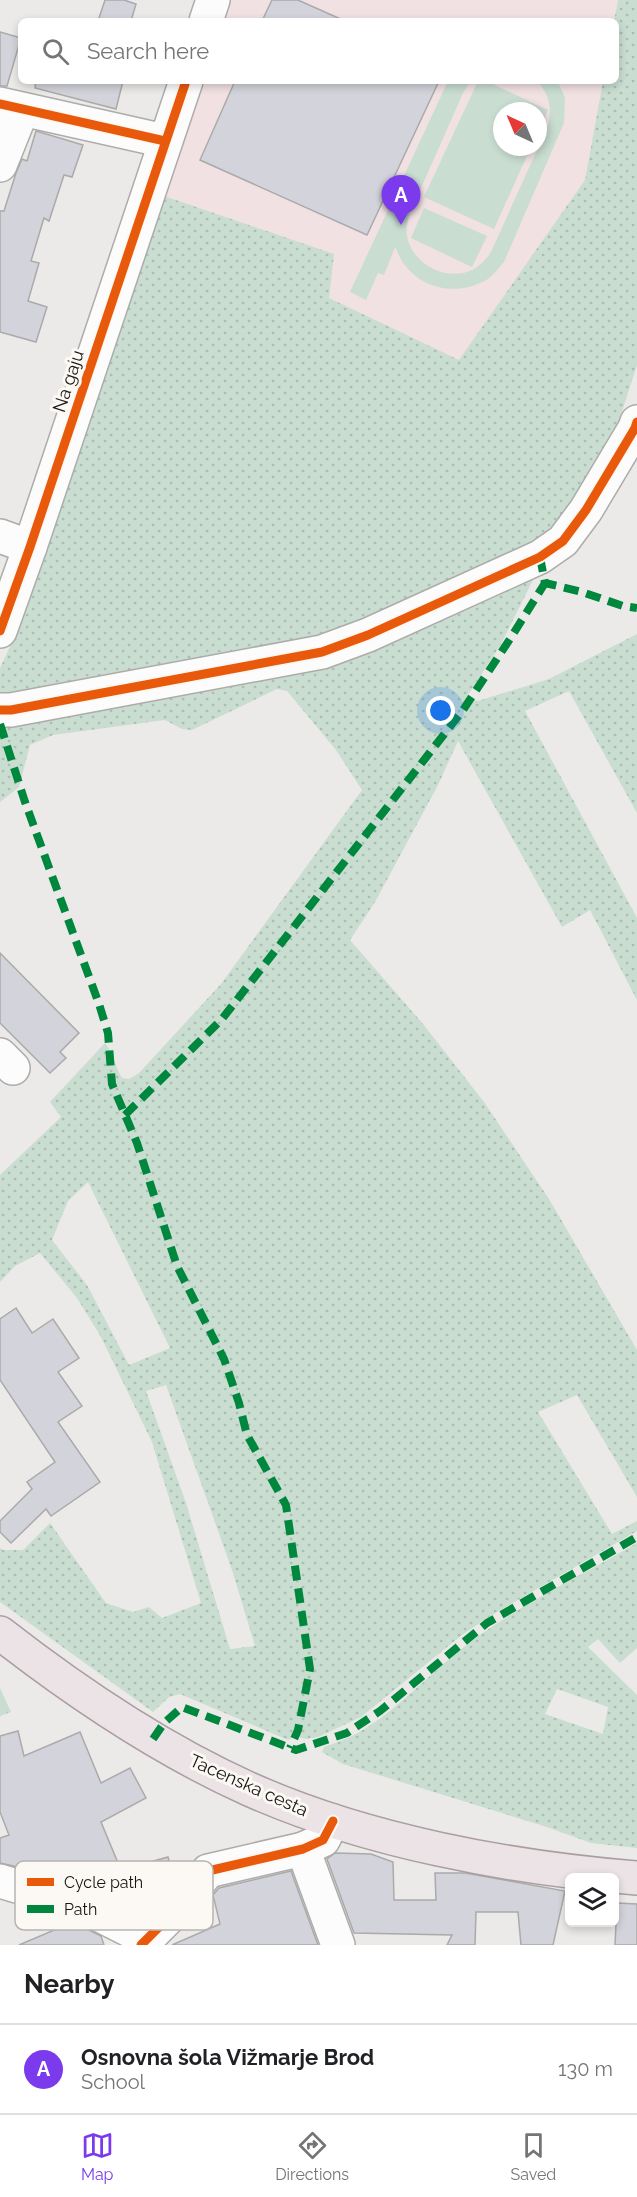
<!DOCTYPE html>
<html lang="en">
<head>
<meta charset="utf-8">
<style>
	:root { --surface:#fff; --page:#f6f6f6; --text:#202124; --muted:#757577; --line:#e0e0e0; --accent:#7c3aed }
	body { margin:0; font-family:Raleway,sans-serif; background:var(--page); color:var(--text) }
	.controls { position:absolute; right:18px; bottom:18px; display:grid; overflow:hidden; border-radius:9px; box-shadow:0 3px 9px #0003 }
	.controls button { width:54px; height:54px; display:grid; place-items:center; padding:0; border:0; border-bottom:2px solid var(--line); background:var(--surface); color:var(--text); font:30px sans-serif }
	.compass { position:absolute; left:493px; top:102px; width:54px; height:54px; border-radius:50%; background:var(--surface); box-shadow:0 3px 9px #0003; rotate:316deg }
	.you { position:absolute; left:441px; top:711px; width:21px; height:21px; margin:-15px; border:4px solid #fff; border-radius:50%; background:#1a73e8; box-shadow:0 0 0 9px #1a73e833 }
	.badge { display:grid; place-items:center; width:39px; height:39px; border-radius:50%; background:var(--accent); color:#fff; font-size:20px; font-weight:700 }
	.pin { position:absolute; translate:-50% -50px; filter:drop-shadow(0 2px 3px #0008) }
	.pin::after { content:''; position:absolute; top:32px; width:21px; height:18px; background:inherit; clip-path:polygon(0 0,100% 0,50% 100%) }
	.list { margin:0; padding:0; list-style:none }
	h2 { display:flex; justify-content:space-between; align-items:center; height:78px; margin:0; padding:0 24px; font-size:26px }
	h2 small { font-size:20px; font-weight:400; color:var(--muted) }
	.list li { display:grid; grid-template-columns:39px 1fr auto; gap:18px; align-items:center; box-sizing:border-box; height:90px; padding:0 24px; border-top:2px solid var(--line) }
	.list b { display:block; font-size:22px; white-space:nowrap }
	.list p { margin:0; font-size:20px; white-space:nowrap; color:var(--muted) }
	.list em { font-size:20px; font-style:normal; color:var(--muted) }
	.icon { flex:none; width:33px; height:33px; fill:none; stroke:currentColor; stroke-width:2; stroke-linecap:round; stroke-linejoin:round }
	.map { position:relative; flex:none; width:637px; height:1945px; overflow:hidden }
	.search { position:absolute; background:var(--surface); box-shadow:0 3px 9px #0003; left:18px; right:18px; top:18px; height:66px; display:flex; align-items:center; gap:15px; box-sizing:border-box; padding:0 21px; border-radius:9px; color:var(--muted); font-size:22px }
	.sheet { height:168px; background:var(--surface) }
	nav { display:flex; justify-content:space-around; align-items:center; box-sizing:border-box; height:84px; border-top:2px solid var(--line); background:var(--surface); font-size:16px; color:var(--muted) }
	nav a { display:grid; justify-items:center; gap:3px }
	nav .on { color:var(--accent) }
	.map>svg:first-child { display:block }
	.education { fill:#f1e1e2; fill-rule:evenodd }
	.grass { fill:url(#grass-dots); fill-rule:evenodd }
	.forest { fill:url(#forest-firs) }
	.pitch { fill:#c9ddd1 }
	.building { fill:#d3d3db; stroke:#abaaaa; stroke-width:1.5 }
	.lines { fill:none; stroke-linecap:round; stroke-linejoin:round }
	.minor-casing { stroke:#adacaa; stroke-width:36 }
	.major-casing { stroke:#ab9ea0; stroke-width:36 }
	.minor { stroke:#fcfcfc; stroke-width:33 }
	.major { stroke:#ebe3e5; stroke-width:33 }
	.quiet { stroke:#00873e; stroke-width:8; stroke-dasharray:15 8; stroke-linecap:butt }
	.cycleway-casing { stroke:#fcf8f3; stroke-width:13 }
	.cycleway { stroke:#e8590c; stroke-width:9 }
	.labels { text-anchor:middle; dominant-baseline:central; stroke-width:6; stroke-linejoin:round; paint-order:stroke }
	.street-label { font-size:18px; fill:#171614; stroke:#fcf8f3 }
	.key { fill:#fcf8f3; stroke:#b7b4b0; stroke-width:1.5 }
	.key-label { font-size:16px; fill:#171614 }
</style>
</head>
<body>
<div class="map">
<svg width="637" height="1945" viewBox="0 0 637 1945">
	<defs>
		<pattern id="grass-dots" width="8" height="8" patternUnits="userSpaceOnUse" patternTransform="scale(1.5)"><rect width="8" height="8" fill="#c9ddd1"/><path d="M2 2h.1M6 6h.1" fill="none" stroke="#acbdb3" stroke-width="1.8" stroke-linecap="round"/></pattern>
		<pattern id="forest-firs" width="22" height="20" patternUnits="userSpaceOnUse" patternTransform="scale(1.5)"><rect width="22" height="20" fill="#c9ddd1"/><path d="M5 1l3.5 6h-7zM16 11l3.5 6h-7z" fill="#acbdb3"/></pattern>
	</defs>
	<rect width="100%" height="100%" fill="#eceae8"/>
	<g class="education">
		<path d="M 190,0 L 618,0 L 614,21 L 222,21 L 226,10 Z"/>
		<path d="M 202,81 L 603,81 L 585,180 L 459,361 L 329,298 L 164,196 ZM 502,111 L 538,111 L 538,147 L 502,147 Z"/>
	</g>
	<g class="grass">
		<path d="M 618,0 L 637,0 L 637,365 L 618,424 L 556,535 L 325,644 L 0,704 L 0,668 L 8,651 L 38,569 L 93,405 L 132,295 L 164,196 L 334,254 L 329,298 L 459,360 L 585,180 L 603,81 L 616,81 L 616,21 L 614,21 Z"/>
		<path d="M 531,574 L 533,580 L 501,644 L 466,698 L 478,701 L 549,679 L 637,634 L 637,813 L 569,691 L 525,711 L 637,918 L 637,1000 L 590,910 L 562,927 L 458,741 L 438,785 L 375,902 L 350,940 L 423,1024 L 484,1102 L 549,1199 L 637,1350 L 637,1497 L 577,1395 L 538,1412 L 612,1534 L 637,1521 L 637,1531 L 492,1615 L 462,1635 L 361,1717 L 318,1737 L 306,1739 L 295,1736 L 288,1740 L 180,1694 L 169,1697 L 153,1712 L 0,1602 L 0,1548 L 3,1550 L 23,1550 L 50,1523 L 106,1603 L 133,1612 L 149,1607 L 162,1618 L 201,1603 L 152,1442 L 101,1337 L 77,1298 L 40,1253 L 15,1266 L 0,1282 L 0,1175 L 61,1117 L 50,1102 L 105,1043 C 114,1054 115,1067 122,1078 L 129,1079 L 139,1073 L 221,984 L 362,790 L 336,750 L 287,691 L 277,689 L 192,730 L 182,729 L 165,720 L 53,735 L 30,745 L 19,787 L 0,802 L 0,717 L 265,667 ZM 88,1182 L 170,1348 L 129,1365 L 87,1285 L 52,1240 L 68,1201 ZM 166,1385 L 232,1570 L 255,1646 L 230,1649 L 186,1503 L 146,1391 Z"/>
		<path d="M 637,1543 L 637,1648 L 620,1663 L 598,1639 L 588,1647 L 637,1695 L 637,1848 L 591,1843 L 547,1827 L 343,1764 L 322,1752 L 324,1747 C 332,1744 341,1741 350,1737 C 393,1716 429,1673 468,1644 C 520,1604 581,1576 637,1543 ZM 557,1689 L 608,1707 L 603,1734 L 545,1714 Z"/>
	</g>
	<path class="forest" d="M 0,1688 L 11,1712 L 0,1716 Z"/>
	<g class="pitch">
		<path d="M 448,81 L 471,81 L 463,93 L 414,204 C 410,214 405,225 407,236 C 412,265 448,283 474,269 C 481,265 486,259 491,252 L 547,128 C 553,110 550,95 537,81 L 558,82 L 565,98 L 564,123 L 504,262 C 499,267 494,275 488,279 C 459,296 424,291 404,264 C 400,259 398,252 395,247 L 384,275 L 378,273 L 366,300 L 350,292 Z"/>
		<path d="M 478,81 L 486,81 L 548,110 L 538,132 L 538,111 L 502,111 L 502,147 L 531,147 L 494,229 L 424,197 Z"/>
		<path d="M 424,208 L 487,236 L 472,267 L 411,238 Z"/>
	</g>
	<g class="building">
		<path d="M 105,0 L 124,0 L 136,4 L 131,21 L 98,21 Z"/>
		<path d="M 272,0 L 298,0 L 345,21 L 262,21 Z"/>
		<path d="M 0,32 L 21,38 L 7,86 L 0,86 Z"/>
		<path d="M 36,81 L 123,81 L 116,109 L 35,88 Z"/>
		<path d="M 235,81 L 439,81 L 367,235 L 200,160 Z"/>
		<path d="M 36,131 L 83,145 L 72,177 L 64,175 L 49,221 L 44,218 L 31,261 L 39,263 L 28,301 L 47,307 L 36,342 L 0,332 L 0,211 L 4,211 L 16,173 L 22,159 L 27,161 Z"/>
		<path d="M 0,953 L 79,1033 L 60,1052 L 66,1058 L 50,1073 L 0,1023 Z"/>
		<path d="M 16,1308 L 32,1333 L 53,1319 L 79,1358 L 58,1372 L 82,1406 L 58,1422 L 100,1482 L 51,1516 L 46,1509 L 11,1543 L 0,1532 L 0,1521 L 32,1489 L 27,1482 L 55,1462 L 0,1380 L 0,1319 Z"/>
		<path d="M 18,1731 L 24,1756 L 80,1732 L 101,1783 L 130,1768 L 146,1798 L 101,1822 L 121,1870 L 168,1857 L 175,1882 L 162,1898 L 127,1908 L 101,1895 L 92,1863 L 53,1877 L 46,1862 L 27,1869 L 0,1863 L 0,1838 L 9,1835 L 0,1812 L 0,1736 Z"/>
		<path d="M 335,1853 L 371,1854 L 393,1862 L 394,1900 L 436,1900 L 435,1873 L 465,1873 L 565,1891 L 553,1945 L 521,1945 L 518,1912 L 476,1912 L 475,1945 L 447,1945 L 452,1935 L 354,1933 L 327,1859 Z"/>
		<path d="M 291,1871 L 318,1945 L 172,1945 L 220,1924 L 213,1895 L 219,1888 Z"/>
		<path d="M 617,1903 L 637,1904 L 637,1945 L 615,1945 Z"/>
		<path d="M 73,1922 L 101,1936 L 104,1945 L 19,1945 Z"/>
	</g>
	<g class="lines">
		<g class="minor-casing">
			<g id="minor">
				<path d="M 206,21 L 213,0"/>
				<path d="M 0,104 L 165,141"/>
				<path d="M 0,165 L 22,110"/>
				<path d="M 0,536 L 30,547"/>
				<path d="M 0,631 L 30,547 L 186,81"/>
				<path d="M 0,710 L 11,710 L 322,652 L 368,635 L 540,557 L 563,541 L 586,510 L 635,428 L 637,422"/>
				<path d="M 0,1055 L 13,1068"/>
				<path d="M 303,1849 L 338,1945"/>
				<path d="M 0,1881 L 80,1905 L 147,1939"/>
				<path d="M 141,1945 L 180,1906 L 208,1871 L 303,1849 L 323,1840 L 333,1821"/>
			</g>
		</g>
		<g class="major-casing">
			<path id="major" d="M 0,1633 C 77,1693 160,1749 249,1789 C 365,1841 511,1868 637,1878"/>
		</g>
		<use href="#minor" class="minor"/>
		<use href="#major" class="major"/>
		<g class="quiet">
			<path d="M 540,557 L 545,583 L 582,592 L 623,606 L 637,608"/>
			<path d="M 0,724 L 25,802 L 99,1004 L 108,1033 L 112,1084 L 137,1143 L 177,1266 L 224,1359 L 239,1403 L 247,1435 L 286,1505 L 310,1669 L 298,1730 L 290,1748"/>
			<path d="M 125,1115 L 222,1019 L 463,710 L 510,639 L 545,583"/>
			<path d="M 153,1739 L 164,1723 L 182,1707 L 296,1750 L 347,1733 L 380,1711 L 487,1623 L 637,1537"/>
		</g>
		<g class="cycleway-casing">
			<g id="cycleway">
				<path d="M 0,104 L 165,141"/>
				<path d="M 0,631 L 30,547 L 186,81"/>
				<path d="M 0,710 L 11,710 L 322,652 L 368,635 L 540,557 L 563,541 L 586,510 L 635,428 L 637,422"/>
				<path d="M 141,1945 L 180,1906 L 208,1871 L 303,1849 L 323,1840 L 333,1821"/>
			</g>
		</g>
		<use href="#cycleway" class="cycleway"/>
	</g>
	<g class="labels">
		<g class="street-label">
			<text transform="translate(68 381) rotate(-72)">Na gaju</text>
			<text transform="translate(249 1785) rotate(24)">Tacenska cesta</text>
		</g>
	</g>
	<rect x="15" y="1861" width="198" height="69" rx="9" class="key"/>
	<rect x="27" y="1878" width="27" height="8" fill="#e8590c"/>
	<rect x="27" y="1905" width="27" height="8" fill="#00873e"/>
	<g class="key-label">
		<text x="64" y="1888">Cycle path</text>
		<text x="64" y="1915">Path</text>
	</g>
</svg>
<div class="controls">
<button><svg class="icon" aria-label="layers" viewBox="0 0 24 24"><path d="M12 4l9 5-9 5-9-5zM3 14l9 5 9-5"/></svg></button>
</div>
<svg class="compass" viewBox="-18 -18 36 36"><path d="M0-13l5 13h-10z" fill="#e53935"/><path d="M0 13l5-13h-10z" fill="#757577"/></svg>
<div class="you"></div>
<div class="pin badge" style="left:401px;top:225px">A</div>
<div class="search"><svg class="icon" aria-label="search" viewBox="0 0 24 24"><circle cx="10" cy="10" r="6"/><path d="M15 15l6 6"/></svg>Search here</div>
</div>
<section class="sheet">
<h2>Nearby<small></small></h2>
<ul class="list">
<li><span class="badge">A</span><div><b>Osnovna šola Vižmarje Brod</b><p>School</p></div><em>130 m</em></li>
</ul>
</section>
<nav>
<a class="on"><svg class="icon" aria-label="map" viewBox="0 0 24 24"><path d="M3 6l6-2 6 2 6-2v14l-6 2-6-2-6 2zM9 4v14M15 6v14"/></svg>Map</a>
<a><svg class="icon" aria-label="directions" viewBox="0 0 24 24"><path d="M12 3l9 9-9 9-9-9zM9 14v-3h6M13 9l2 2-2 2"/></svg>Directions</a>
<a><svg class="icon" aria-label="saved" viewBox="0 0 24 24"><path d="M7 4h10v16l-5-4-5 4z"/></svg>Saved</a>
</nav>
</body>
</html>
